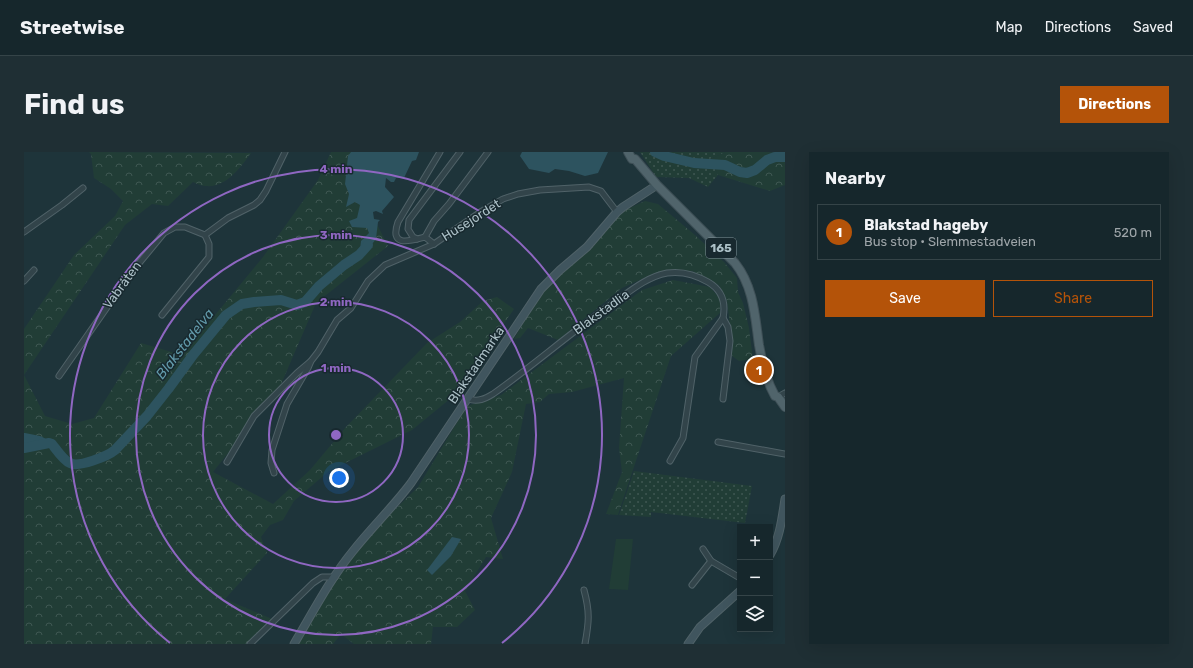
<!DOCTYPE html>
<html lang="en">
<head>
<meta charset="utf-8">
<style>
	:root { --surface:#16272c; --page:#1f2f34; --text:#f1f3f6; --muted:#9ea5a9; --line:#354448; --accent:#b45309 }
	body { margin:0; font-family:Rubik,sans-serif; background:var(--page); color:var(--text) }
	.controls { position:absolute; right:12px; bottom:12px; display:grid; overflow:hidden; border-radius:0px; box-shadow:0 4px 16px #0002 }
	.controls button { width:36px; height:36px; display:grid; place-items:center; padding:0; border:0; border-bottom:1px solid var(--line); background:var(--surface); color:var(--text); font:20px sans-serif }
	.you { position:absolute; left:315px; top:326px; width:14px; height:14px; margin:-10px; border:3px solid #fff; border-radius:50%; background:#1a73e8; box-shadow:0 0 0 6px #1a73e833 }
	.badge { display:grid; place-items:center; width:26px; height:26px; border-radius:50%; background:var(--accent); color:#fff; font-size:13px; font-weight:700 }
	.pin { position:absolute; translate:-50% -50%; border:2px solid #fff; box-shadow:0 1px 4px #0006 }
	.list { margin:0; padding:0; list-style:none }
	h2 { display:flex; justify-content:space-between; align-items:center; height:52px; margin:0; padding:0 16px; font-size:17px }
	h2 small { font-size:13px; font-weight:400; color:var(--muted) }
	.list li { display:grid; grid-template-columns:26px 1fr auto; gap:12px; align-items:center; box-sizing:border-box; height:56px; margin:0 8px 8px; padding:0 8px; border:1px solid var(--line); border-radius:0px }
	.list b { display:block; font-size:15px; white-space:nowrap }
	.list p { margin:0; font-size:13px; white-space:nowrap; color:var(--muted) }
	.list em { font-size:13px; font-style:normal; color:var(--muted) }
	.actions { display:flex; gap:8px; padding:12px 16px }
	.actions a { flex:1; padding:9px 0; border:1px solid var(--accent); border-radius:0px; text-align:center; font-size:14px; color:var(--accent) }
	.actions .main { background:var(--accent); color:#fff }
	.icon { flex:none; width:22px; height:22px; fill:none; stroke:currentColor; stroke-width:2; stroke-linecap:round; stroke-linejoin:round }
	.map { position:relative; flex:none; width:761px; height:492px; overflow:hidden; border-radius:0px }
	header { display:flex; align-items:center; gap:24px; box-sizing:border-box; height:56px; padding:0 20px; background:var(--surface); border-bottom:1px solid var(--line) }
	header strong { font-size:19px }
	nav { display:flex; gap:22px; margin-inline-start:auto; font-size:14px }
	.intro { display:flex; align-items:center; justify-content:space-between; box-sizing:border-box; height:96px; padding:0 24px }
	h1 { margin:0; font-size:28px }
	.button { padding:10px 18px; border-radius:0px; background:var(--accent); color:#fff; font-size:14px; font-weight:700 }
	main { display:flex; gap:24px; padding:0 24px }
	aside { flex:1; background:var(--surface); border-radius:0px; box-shadow:0 4px 16px #0002 }
	.map>svg:first-child { display:block }
	.grass { fill:url(#grass-dots) }
	.forest { fill:url(#forest-crowns) }
	.pitch { fill:#213d36 }
	.water { fill:#2d535f }
	.lines { fill:none; stroke-linecap:round; stroke-linejoin:round }
	.river { stroke:#2d535f; stroke-width:10 }
	.street-casing { stroke:#506268; stroke-width:7 }
	.secondary-casing { stroke:#506268; stroke-width:9 }
	.primary-casing { stroke:#3f5057; stroke-width:10 }
	.street { stroke:#32444a; stroke-width:5 }
	.secondary { stroke:#40555e; stroke-width:7 }
	.primary { stroke:#50646b; stroke-width:8 }
	.ring { fill:none; stroke:#8f67c2; stroke-width:2 }
	.labels { text-anchor:middle; dominant-baseline:central; stroke-width:3; stroke-linejoin:round; paint-order:stroke }
	.shield { fill:#18292f; stroke:#809399; stroke-width:1 }
	.shield-label { font-size:12px; font-weight:bold; fill:#acc0c7 }
	.street-label { font-size:13px; fill:#acc0c7; stroke:#18292f }
	.water-label { font-size:14px; font-style:italic; fill:#629aaa; stroke:#18292f }
	.centre { fill:#8f67c2; stroke:#18292f; stroke-width:2 }
	.ring-label { font-size:12px; text-anchor:middle; font-weight:bold; fill:#8f67c2; stroke:#18292f; stroke-width:3; stroke-linejoin:round; paint-order:stroke }
</style>
</head>
<body>
<header>
<strong>Streetwise</strong>
<nav><a>Map</a><a>Directions</a><a>Saved</a></nav>
</header>
<div class="intro"><h1>Find us</h1><a class="button">Directions</a></div>
<main>
<div class="map">
<svg width="761" height="492" viewBox="0 0 761 492">
	<defs>
		<pattern id="grass-dots" width="8" height="8" patternUnits="userSpaceOnUse"><rect width="8" height="8" fill="#213d36"/><path d="M2 2h.1M6 6h.1" fill="none" stroke="#3f5752" stroke-width="1.8" stroke-linecap="round"/></pattern>
		<pattern id="forest-crowns" width="20" height="18" patternUnits="userSpaceOnUse"><rect width="20" height="18" fill="#213d36"/><path d="M2 6a3 3 0 1 1 6 0M12 15a3 3 0 1 1 6 0" fill="none" stroke="#3f5752"/></pattern>
	</defs>
	<rect width="100%" height="100%" fill="#1e343a"/>
	<g class="grass">
		<path d="M 616,0 L 702,0 L 686,7 L 694,23 L 684,35 L 665,26 L 632,25 Z"/>
		<path d="M 610,319 L 728,334 L 721,371 L 627,360 L 627,365 L 595,363 Z"/>
	</g>
	<g class="forest">
		<path d="M 65,0 L 227,1 C 217,15 202,36 182,34 C 178,34 173,32 169,30 L 144,54 L 128,52 L 101,73 L 0,223 L 21,264 L 48,272 L 70,266 L 117,191 L 158,203 L 239,105 L 294,28 L 307,0 L 331,0 L 325,17 L 364,94 L 292,151 L 255,237 L 189,320 L 249,352 L 286,318 L 322,275 L 403,191 L 436,170 L 459,149 L 473,145 L 490,157 L 432,242 L 388,278 L 305,319 L 270,349 L 259,368 L 246,373 L 237,385 L 243,401 L 201,447 L 248,467 L 222,492 L 0,492 L 0,177 L 50,103 L 91,64 L 99,49 L 87,37 L 70,26 L 67,2 Z"/>
		<path d="M 702,0 L 742,0 L 761,1 L 761,33 L 746,39 L 694,23 L 686,7 Z"/>
		<path d="M 621,49 L 634,52 L 671,83 L 700,110 L 713,126 L 714,140 L 719,151 L 725,176 L 729,207 L 715,209 L 708,204 L 705,165 L 703,149 L 695,133 L 668,119 L 629,122 L 598,136 L 534,188 L 504,176 L 496,186 L 490,187 L 515,144 L 601,58 Z"/>
		<path d="M 649,128 L 686,135 L 696,147 L 696,161 L 647,204 L 594,363 L 582,362 L 598,320 L 595,296 L 600,226 L 548,240 L 525,242 L 516,250 L 502,252 L 488,320 L 467,366 L 479,407 L 462,405 L 441,439 L 451,458 L 433,475 L 409,475 L 407,492 L 330,492 L 317,482 L 309,492 L 272,492 L 307,433 L 342,386 L 394,335 L 443,254 L 477,243 L 618,138 Z"/>
	</g>
	<path class="pitch" d="M 592,387 L 609,387 L 604,438 L 585,437 Z"/>
	<g class="water">
		<path d="M 327,0 L 395,0 L 392,8 L 388,9 L 380,26 L 372,26 L 370,30 L 367,30 L 362,26 L 361,35 L 370,45 L 358,59 L 359,62 L 352,59 L 349,60 L 350,67 L 356,68 L 354,70 L 352,87 L 341,101 L 332,102 L 336,98 L 337,89 L 345,81 L 343,76 L 328,75 L 325,69 L 333,66 L 336,53 L 331,50 L 322,55 L 325,42 L 321,32 L 324,4 Z"/>
		<path d="M 498,0 L 584,0 L 574,21 L 561,24 L 545,19 L 531,17 L 525,21 L 505,17 L 496,4 Z"/>
		<path d="M 428,385 L 437,387 L 427,404 L 408,423 L 403,418 Z"/>
	</g>
	<g class="lines">
		<g class="river">
			<path d="M 631,0 L 640,4 L 670,11 L 701,13 L 716,20 L 723,21 L 731,18 L 743,8 L 751,5 L 761,5"/>
			<path d="M 0,286 L 15,289 L 19,291"/>
			<path d="M 0,296 L 25,291 L 28,292 C 32,297 40,309 46,311 C 54,316 84,304 91,298 L 123,264 L 145,236 L 169,203 L 202,163 L 218,152 L 230,150 L 257,148 L 273,153 L 281,150 L 295,134 L 320,113 L 335,103 L 344,93"/>
		</g>
		<g class="street-casing">
			<g id="street">
				<path d="M 0,80 L 38,53 L 59,36"/>
				<path d="M 401,85 L 410,69 L 425,52 L 464,0"/>
				<path d="M 393,87 L 389,85 L 384,77 L 385,68 L 436,0"/>
				<path d="M 410,92 L 401,85 C 386,89 365,96 374,70 L 416,0"/>
				<path d="M 0,129 L 10,118"/>
				<path d="M 138,163 L 185,105 L 185,92 L 181,83 L 204,66 L 230,53 L 236,48 L 242,39 L 261,0"/>
				<path d="M 699,166 L 704,175 L 706,189 L 699,247"/>
				<path d="M 35,224 L 107,121 L 140,81 L 151,75 L 161,75 L 181,83"/>
				<path d="M 754,245 L 761,241"/>
				<path d="M 444,247 C 454,250 461,247 469,242 C 510,213 547,180 588,152 C 605,140 622,125 643,121 C 657,119 672,123 684,130 C 698,138 702,151 699,166 L 671,205 L 659,286 L 646,309"/>
				<path d="M 694,290 L 761,302"/>
				<path d="M 203,310 L 230,264 L 273,221 L 286,210"/>
				<path d="M 250,321 L 247,311 L 248,298 L 263,252 L 284,216 L 287,209 L 294,200 L 313,168 L 327,156 L 344,129 L 361,113 L 410,92 L 458,59 L 479,47 L 494,42 L 516,38 L 565,35 L 577,39 L 593,60"/>
				<path d="M 679,397 L 687,409 L 716,426"/>
				<path d="M 668,433 L 687,409"/>
				<path d="M 560,438 C 566,460 565,470 561,492"/>
				<path d="M 226,492 L 289,431 L 298,425 L 311,425"/>
			</g>
		</g>
		<g class="secondary-casing">
			<g id="secondary">
				<path d="M 746,403 C 756,386 758,366 761,347"/>
				<path d="M 270,492 C 289,460 306,427 329,399 C 348,375 369,355 387,331 L 517,137 L 536,118 L 563,95 L 593,60 L 599,55 L 633,33"/>
				<path d="M 664,492 L 676,475 L 716,439"/>
			</g>
		</g>
		<g class="primary-casing">
			<path id="primary" d="M 604,0 L 608,7 L 611,7 L 633,33 L 711,111 C 730,135 731,165 735,193 C 738,211 742,228 751,244 L 754,245 L 761,255"/>
		</g>
		<use href="#street" class="street"/>
		<use href="#secondary" class="secondary"/>
		<use href="#primary" class="primary"/>
	</g>
	<g class="ring">
		<circle cx="312" cy="283" r="67"/>
		<circle cx="312" cy="283" r="133"/>
		<circle cx="312" cy="283" r="200"/>
		<path d="M146 491A266 266 0 1 1 478 491"/>
	</g>
	<g class="labels">
		<rect class="shield" x="682" y="86" width="30" height="20" rx="3"/>
		<g class="shield-label">
			<text x="697" y="96">165</text>
		</g>
		<g class="street-label">
			<text transform="translate(447 68) rotate(-32)">Husejordet</text>
			<text transform="translate(98 133) rotate(-54)">Vabråten</text>
			<text transform="translate(577 160) rotate(-36)">Blakstadlia</text>
			<text transform="translate(452 213) rotate(-56)">Blakstadmarka</text>
		</g>
		<g class="water-label">
			<text transform="translate(161 192) rotate(-52)">Blakstadelva</text>
		</g>
	</g>
	<circle cx="312" cy="283" r="6" class="centre"/>
	<g class="ring-label">
		<text x="312" y="21">4 min</text>
		<text x="312" y="87">3 min</text>
		<text x="312" y="154">2 min</text>
		<text x="312" y="220">1 min</text>
	</g>
</svg>
<div class="controls">
<button>+</button>
<button>−</button>
<button><svg class="icon" aria-label="layers" viewBox="0 0 24 24"><path d="M12 4l9 5-9 5-9-5zM3 14l9 5 9-5"/></svg></button>
</div>
<div class="you"></div>
<div class="pin badge" style="left:735px;top:218px">1</div>
</div>
<aside>
<h2>Nearby<small></small></h2>
<ul class="list">
<li><span class="badge">1</span><div><b>Blakstad hageby</b><p>Bus stop · Slemmestadveien</p></div><em>520 m</em></li>
</ul>
<div class="actions"><a class="main">Save</a><a>Share</a></div>
</aside>
</main>
</body>
</html>
